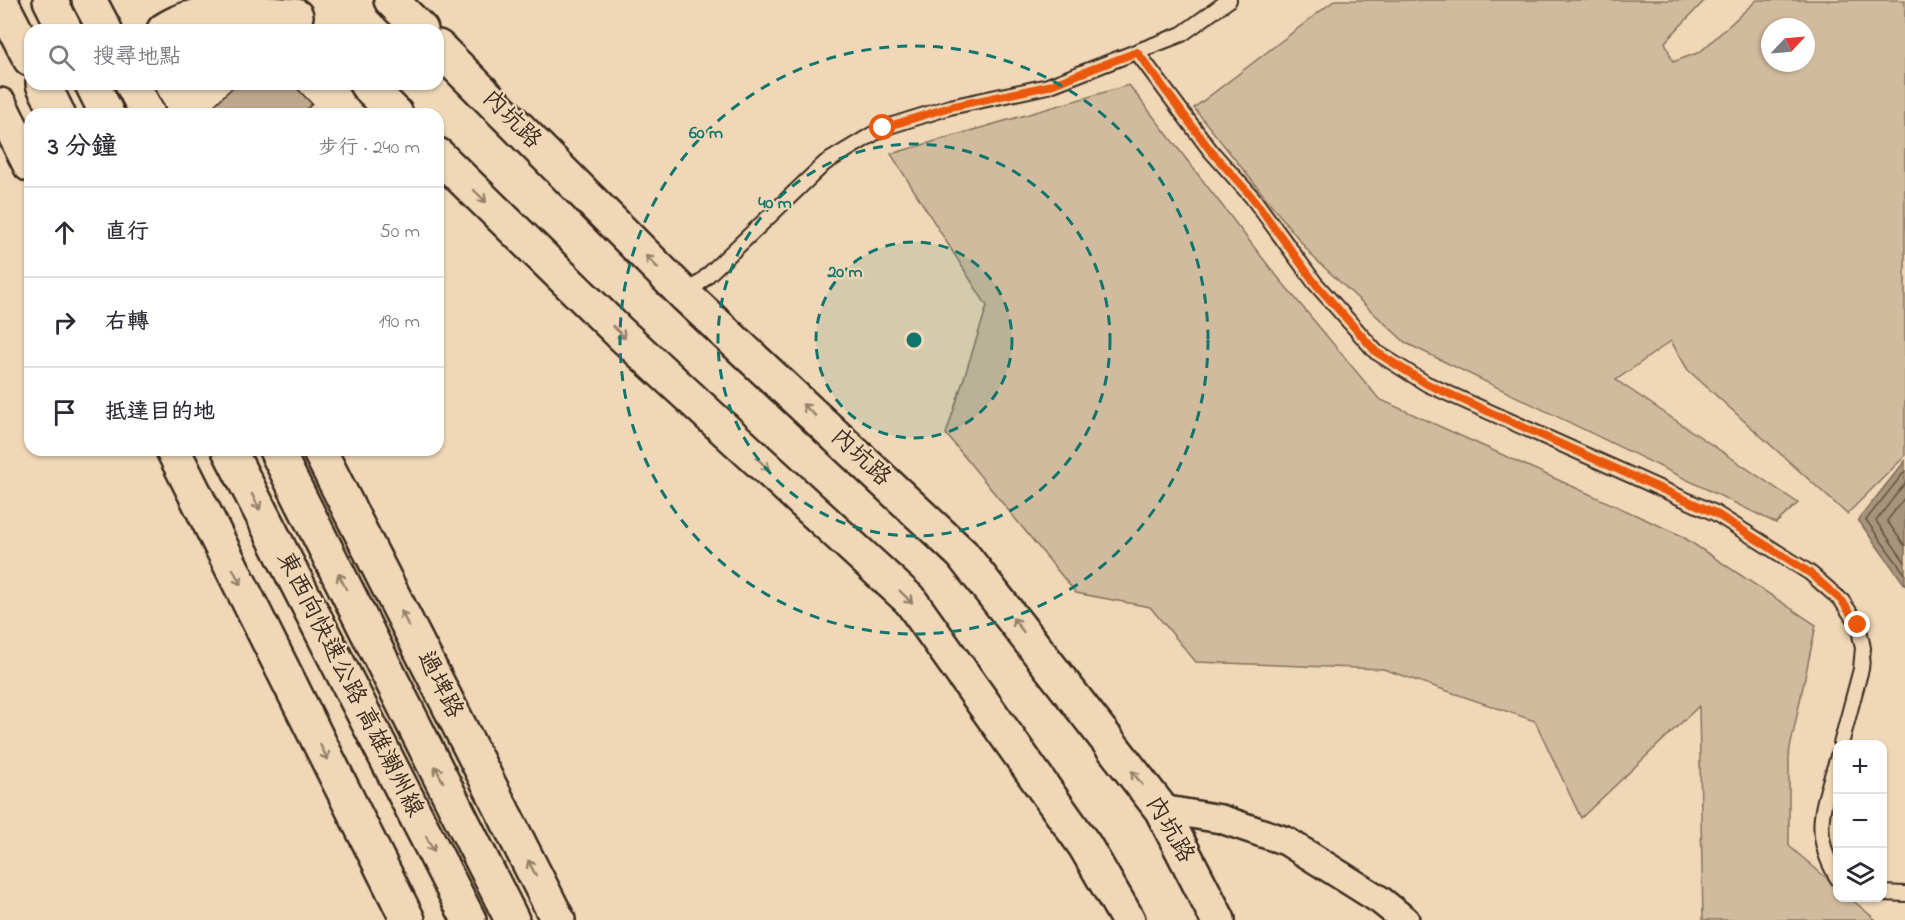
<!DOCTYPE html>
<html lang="zh-TW">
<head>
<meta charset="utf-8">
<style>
	:root { --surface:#fff; --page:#f2f2f3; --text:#2b2b33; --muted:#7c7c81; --line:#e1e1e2 }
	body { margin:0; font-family:"Indie Flower","LXGW WenKai TC",sans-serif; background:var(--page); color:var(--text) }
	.controls { position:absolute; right:18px; bottom:18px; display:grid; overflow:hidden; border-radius:12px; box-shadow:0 2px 4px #0004 }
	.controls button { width:54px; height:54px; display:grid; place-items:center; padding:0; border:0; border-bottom:2px solid var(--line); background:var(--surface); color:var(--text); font:30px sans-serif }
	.compass { position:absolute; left:1761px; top:18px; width:54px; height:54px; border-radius:50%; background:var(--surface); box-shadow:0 2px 4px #0004; rotate:64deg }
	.stop { position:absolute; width:18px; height:18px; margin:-14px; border:4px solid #ea580c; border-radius:50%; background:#fff }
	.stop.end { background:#ea580c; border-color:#fff; box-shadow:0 2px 6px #0008 }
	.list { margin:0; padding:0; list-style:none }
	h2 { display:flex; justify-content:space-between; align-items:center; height:78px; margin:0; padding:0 24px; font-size:26px }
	h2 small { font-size:20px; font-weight:400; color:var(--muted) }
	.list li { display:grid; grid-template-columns:39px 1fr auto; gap:18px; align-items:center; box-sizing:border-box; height:90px; padding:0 24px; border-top:2px solid var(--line) }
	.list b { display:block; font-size:22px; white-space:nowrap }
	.list em { font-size:20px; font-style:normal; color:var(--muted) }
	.icon { flex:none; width:33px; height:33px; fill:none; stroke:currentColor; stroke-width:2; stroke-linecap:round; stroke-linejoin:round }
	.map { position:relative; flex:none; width:1905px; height:920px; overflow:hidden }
	.search { position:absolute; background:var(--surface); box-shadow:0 2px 4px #0004; left:24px; top:24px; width:420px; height:66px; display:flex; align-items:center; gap:15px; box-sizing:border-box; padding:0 21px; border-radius:18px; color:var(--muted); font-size:22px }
	.panel { position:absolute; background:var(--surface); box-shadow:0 2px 4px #0004; left:24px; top:108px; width:420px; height:348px; border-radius:18px }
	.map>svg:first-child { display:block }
	.green { fill:#d1bb9e; stroke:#86725e; stroke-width:1.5; fill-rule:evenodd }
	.water { fill:#a8937b; stroke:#7c6956; stroke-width:1.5 }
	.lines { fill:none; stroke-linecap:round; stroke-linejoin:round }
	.shore { stroke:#675443; stroke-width:1.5 }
	.building { fill:#bda68c; stroke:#3b2a1e; stroke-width:1.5 }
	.lane-casing { stroke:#3b2a1e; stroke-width:18 }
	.street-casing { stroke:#3b2a1e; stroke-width:32 }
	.secondary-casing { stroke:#3b2a1e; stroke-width:38 }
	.highway-casing { stroke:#3b2a1e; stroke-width:38 }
	.lane { stroke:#efd7b7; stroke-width:14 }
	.street { stroke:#efd7b7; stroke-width:27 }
	.secondary { stroke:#efd7b7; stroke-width:33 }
	.highway { stroke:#efd7b7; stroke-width:33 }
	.oneway { stroke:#95806a }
	.route { stroke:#ea580c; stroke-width:8 }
	.ring { fill:none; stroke:#0f766e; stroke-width:3; stroke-dasharray:10 8 }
	.labels { text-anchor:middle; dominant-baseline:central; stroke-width:4.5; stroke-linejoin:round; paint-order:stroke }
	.street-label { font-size:24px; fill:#3b2a1e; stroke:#efd7b7 }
	.centre { fill:#0f766e; stroke:#efd7b7; stroke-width:3 }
	.ring-label { font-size:18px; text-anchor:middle; font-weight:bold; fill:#0f766e; stroke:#efd7b7; stroke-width:4.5; stroke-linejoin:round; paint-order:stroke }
</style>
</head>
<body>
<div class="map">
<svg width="1905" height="920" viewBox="0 0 1905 920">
	<rect width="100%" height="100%" fill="#efd7b7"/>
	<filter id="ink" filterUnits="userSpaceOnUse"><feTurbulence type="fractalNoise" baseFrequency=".0167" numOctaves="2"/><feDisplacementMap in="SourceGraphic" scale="12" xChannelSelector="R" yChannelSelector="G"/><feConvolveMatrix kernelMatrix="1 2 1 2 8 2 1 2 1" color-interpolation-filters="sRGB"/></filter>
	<g filter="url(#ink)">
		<g class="green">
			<path d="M 1335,0 L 1705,0 L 1665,42 L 1673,62 L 1700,52 L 1757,0 L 1905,0 L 1905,456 L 1847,514 L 1688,370 L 1671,341 L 1616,380 L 1798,503 L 1776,523 L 1406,343 L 1313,257 L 1194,108 ZM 1770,27 L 1806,27 L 1806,63 L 1770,63 Z"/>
			<path d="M 1129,85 L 1271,269 L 1379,399 L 1680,535 L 1816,625 L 1789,753 L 1789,846 L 1837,887 L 1838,898 L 1850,898 L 1876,920 L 1703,920 L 1699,706 L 1581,818 L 1535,721 L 1383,669 L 1196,662 L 1150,607 L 1076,593 L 946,434 L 987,306 L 891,154 Z"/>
		</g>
		<path class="water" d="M 1905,461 L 1905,585 L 1858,520 Z"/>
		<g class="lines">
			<g class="shore">
				<path d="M 1905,471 L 1866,520 L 1905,574"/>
				<path d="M 1905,483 L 1876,521 L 1905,562"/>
				<path d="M 1905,497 L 1887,521 L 1905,546"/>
			</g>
		</g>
		<path class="building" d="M 236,84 L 293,84 L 312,104 L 302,114 L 205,114 Z"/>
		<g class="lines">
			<g class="lane-casing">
				<g id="lane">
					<path d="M 1137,52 L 1210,150 L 1252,197 L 1315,283 L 1376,352 L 1427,384 L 1715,513 L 1810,573 L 1842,601 L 1858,625 L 1863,648 L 1861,669 L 1841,744"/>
					<path d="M 686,296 L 825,163 L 883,128 L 950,107 L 1048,86 L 1182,34 L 1229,0"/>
					<path d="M 1838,756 C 1824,804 1809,832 1838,879"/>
					<path d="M 1882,893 L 1905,894"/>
				</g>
			</g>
			<g class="street-casing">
				<path id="street" d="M 1161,809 L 1221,819 L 1286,841 L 1380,900 L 1405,920"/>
			</g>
			<g class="secondary-casing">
				<g id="secondary">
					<path d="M 89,0 L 105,30"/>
					<path d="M 391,0 L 421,30"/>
					<path d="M 164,30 C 204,4 251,13 296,16"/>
					<path d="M 438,47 L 686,296 L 962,554 L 1161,809 L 1218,920"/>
					<path d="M 132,84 L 148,114"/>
					<path d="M 366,84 L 396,114"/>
					<path d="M 0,105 L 30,165"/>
					<path d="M 438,155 L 620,333 L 910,600 L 1085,846 L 1128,920"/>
					<path d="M 173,450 L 408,920"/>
					<path d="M 319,450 L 558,920"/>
				</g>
			</g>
			<g class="highway-casing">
				<g id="highway">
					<path d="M 0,0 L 30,59"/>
					<path d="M 50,0 L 65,30"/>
					<path d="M 43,84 L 58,114"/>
					<path d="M 92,84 L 107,114"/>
					<path d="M 229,450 L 469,920"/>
					<path d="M 276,450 L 512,920"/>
				</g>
			</g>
			<use href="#lane" class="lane"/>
			<use href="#street" class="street"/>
			<use href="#secondary" class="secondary"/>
			<use href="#highway" class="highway"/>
		</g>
		<defs><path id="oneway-shaft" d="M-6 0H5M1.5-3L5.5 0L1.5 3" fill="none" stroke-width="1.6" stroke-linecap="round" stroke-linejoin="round" transform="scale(1.5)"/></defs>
		<g class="oneway">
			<use href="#oneway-shaft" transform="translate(480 196) rotate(44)"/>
			<use href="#oneway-shaft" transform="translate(652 262) rotate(-135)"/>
			<use href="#oneway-shaft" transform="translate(619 332) rotate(44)"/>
			<use href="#oneway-shaft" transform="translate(809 410) rotate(-137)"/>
			<use href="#oneway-shaft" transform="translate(763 464) rotate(43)"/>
			<use href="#oneway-shaft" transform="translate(256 502) rotate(63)"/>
			<use href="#oneway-shaft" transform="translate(237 577) rotate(63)"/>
			<use href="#oneway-shaft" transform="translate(342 581) rotate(-117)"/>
			<use href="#oneway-shaft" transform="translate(906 597) rotate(45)"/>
			<use href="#oneway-shaft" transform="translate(405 619) rotate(-117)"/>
			<use href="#oneway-shaft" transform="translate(1018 625) rotate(-128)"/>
			<use href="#oneway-shaft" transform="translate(324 752) rotate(63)"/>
			<use href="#oneway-shaft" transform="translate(439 774) rotate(-117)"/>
			<use href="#oneway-shaft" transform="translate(1137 778) rotate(-128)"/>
			<use href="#oneway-shaft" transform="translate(430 844) rotate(63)"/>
			<use href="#oneway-shaft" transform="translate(532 868) rotate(-117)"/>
		</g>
	</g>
	<g class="lines" filter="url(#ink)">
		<path class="route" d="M 883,128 L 950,107 L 1048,86 L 1137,52 L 1210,150 L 1252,197 L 1315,283 L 1376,352 L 1427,384 L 1715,513 L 1810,573 L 1842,601 L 1858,625"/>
	</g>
	<circle cx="914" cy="340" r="98" fill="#0f766e" fill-opacity=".12"/>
	<g class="ring">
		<circle cx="914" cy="340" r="98"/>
		<circle cx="914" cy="340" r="196"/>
		<circle cx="914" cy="340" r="294"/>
	</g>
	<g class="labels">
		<g class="street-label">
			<text transform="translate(511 120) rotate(45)">內坑路</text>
			<text transform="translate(860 458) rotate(43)">內坑路</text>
			<text transform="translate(349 685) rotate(63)">東西向快速公路 高雄潮州線</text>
			<text transform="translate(439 685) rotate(63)">過埤路</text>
			<text transform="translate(1169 830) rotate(60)">內坑路</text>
		</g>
	</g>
	<circle cx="914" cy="340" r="9" class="centre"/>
	<g class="ring-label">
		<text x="706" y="138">60 m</text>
		<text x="775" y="208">40 m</text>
		<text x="845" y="277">20 m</text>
	</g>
</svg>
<div class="controls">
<button>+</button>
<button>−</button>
<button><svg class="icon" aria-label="layers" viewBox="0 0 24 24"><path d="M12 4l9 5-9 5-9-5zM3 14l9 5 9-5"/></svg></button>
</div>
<svg class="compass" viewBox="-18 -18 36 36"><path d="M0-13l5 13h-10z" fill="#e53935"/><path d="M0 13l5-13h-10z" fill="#7c7c81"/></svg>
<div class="stop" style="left:883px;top:128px"></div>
<div class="stop end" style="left:1858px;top:625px"></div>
<div class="search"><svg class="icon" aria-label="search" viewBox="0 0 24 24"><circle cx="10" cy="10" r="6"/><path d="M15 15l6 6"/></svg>搜尋地點</div>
<section class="panel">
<h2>3 分鐘<small>步行 · 240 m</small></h2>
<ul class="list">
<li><svg class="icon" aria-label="ahead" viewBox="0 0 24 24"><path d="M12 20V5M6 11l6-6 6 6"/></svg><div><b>直行</b></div><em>50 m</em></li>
<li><svg class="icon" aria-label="right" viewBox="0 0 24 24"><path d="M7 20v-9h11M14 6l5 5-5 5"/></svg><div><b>右轉</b></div><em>190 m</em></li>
<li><svg class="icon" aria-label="arrive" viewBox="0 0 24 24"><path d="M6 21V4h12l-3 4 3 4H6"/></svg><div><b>抵達目的地</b></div></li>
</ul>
</section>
</div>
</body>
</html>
